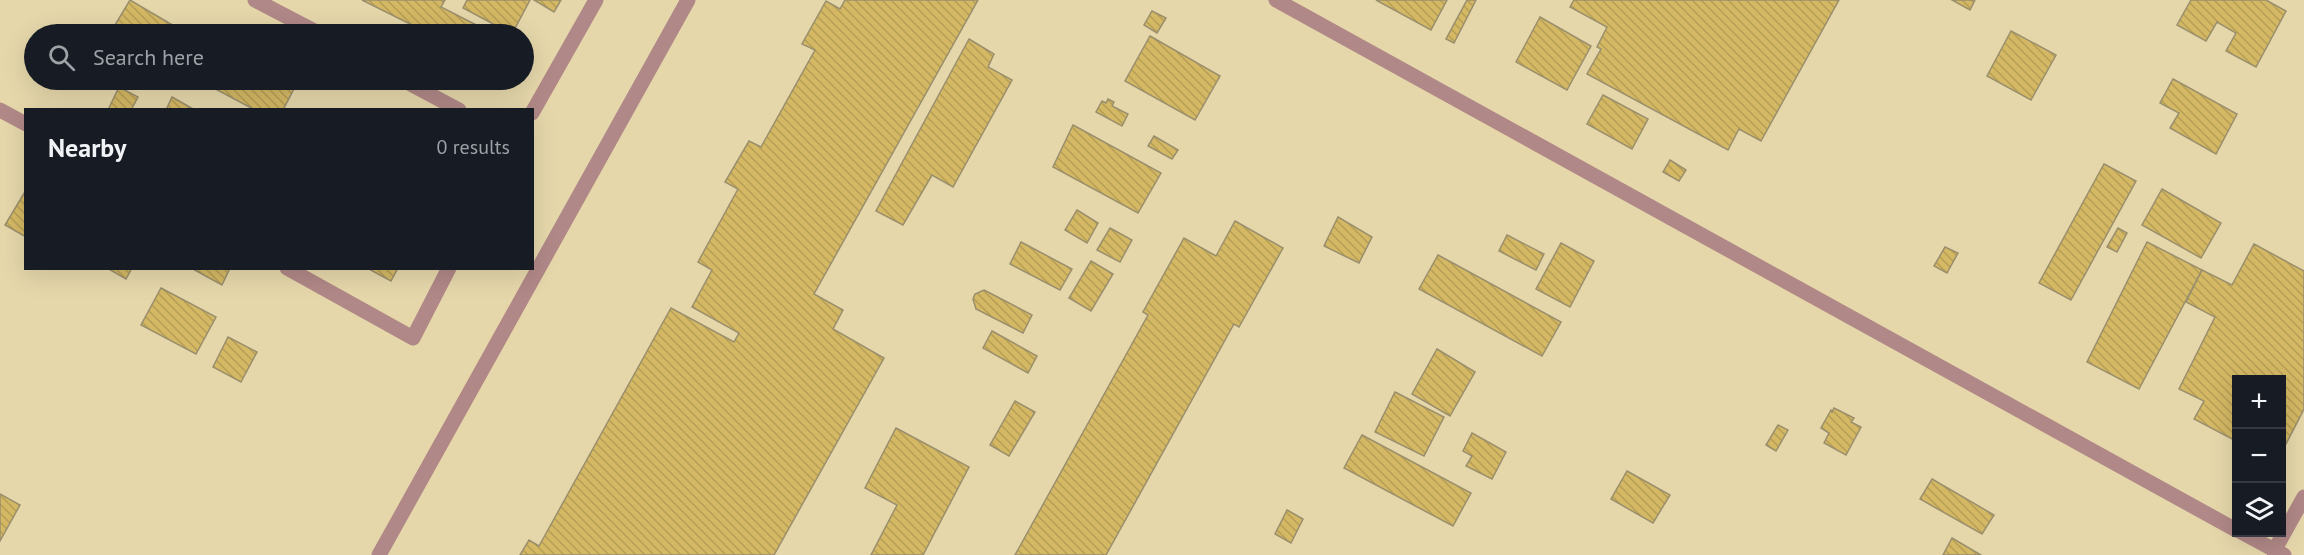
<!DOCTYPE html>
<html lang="en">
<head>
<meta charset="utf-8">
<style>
	:root { --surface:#171b24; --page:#20242c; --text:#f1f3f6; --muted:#9ea1a6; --line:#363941 }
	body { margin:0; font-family:"PT Sans",sans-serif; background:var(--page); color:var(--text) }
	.controls { position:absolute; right:18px; bottom:18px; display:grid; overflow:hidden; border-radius:0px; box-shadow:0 6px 24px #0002 }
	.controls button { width:54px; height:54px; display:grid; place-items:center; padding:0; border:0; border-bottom:2px solid var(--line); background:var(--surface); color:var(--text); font:30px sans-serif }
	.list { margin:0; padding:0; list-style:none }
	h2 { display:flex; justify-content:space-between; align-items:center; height:78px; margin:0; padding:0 24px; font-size:26px }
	h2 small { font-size:20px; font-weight:400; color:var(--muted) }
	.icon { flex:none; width:33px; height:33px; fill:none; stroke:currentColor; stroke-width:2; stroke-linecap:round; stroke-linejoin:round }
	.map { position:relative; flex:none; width:2304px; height:555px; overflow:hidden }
	.search { position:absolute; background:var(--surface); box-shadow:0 6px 24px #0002; left:24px; top:24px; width:510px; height:66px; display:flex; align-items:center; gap:15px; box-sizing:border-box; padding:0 21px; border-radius:33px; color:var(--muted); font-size:22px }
	.panel { position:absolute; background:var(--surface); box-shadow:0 6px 24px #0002; left:24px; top:108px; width:510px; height:162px; border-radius:0px }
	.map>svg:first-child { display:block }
	.built { fill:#e6d7ab; fill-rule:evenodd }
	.building { fill:url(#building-back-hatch); stroke:#9a8f6d; stroke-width:1.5 }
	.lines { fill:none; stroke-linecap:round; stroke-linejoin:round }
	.minor { stroke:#b08887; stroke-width:15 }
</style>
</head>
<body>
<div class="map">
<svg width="2304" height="555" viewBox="0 0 2304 555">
	<defs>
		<pattern id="building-back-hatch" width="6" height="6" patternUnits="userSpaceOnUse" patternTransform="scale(1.5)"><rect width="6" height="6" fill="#d4b864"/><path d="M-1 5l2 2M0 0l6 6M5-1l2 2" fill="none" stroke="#b69e56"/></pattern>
	</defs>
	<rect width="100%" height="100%" fill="#eee1bd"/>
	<path class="built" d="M 0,0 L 2304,0 L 2304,555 L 0,555 ZM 34,34 L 524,34 L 524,80 L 34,80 ZM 26,110 L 532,110 L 532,268 L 26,268 ZM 2236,380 L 2282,380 L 2282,532 L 2236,532 Z"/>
	<g class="building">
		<path d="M 130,0 L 186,33 L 185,34 L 132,34 L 115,25 Z"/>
		<path d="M 362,0 L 445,0 L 441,7 L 492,33 L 430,34 Z"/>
		<path d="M 467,0 L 530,0 L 512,34 L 463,8 Z"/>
		<path d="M 534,0 L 561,0 L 554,12 Z"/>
		<path d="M 845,0 L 978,0 L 814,294 L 843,310 L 833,329 L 884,358 L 774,555 L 520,555 L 529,540 L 539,546 L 671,308 L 734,342 L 739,333 L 692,307 L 712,270 L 698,262 L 738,189 L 725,182 L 749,141 L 761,147 L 815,50 L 802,44 L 826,1 L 840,9 Z"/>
		<path d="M 1376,0 L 1447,0 L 1431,30 Z"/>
		<path d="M 1467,0 L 1476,0 L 1454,43 L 1446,39 Z"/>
		<path d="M 1574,0 L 1839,0 L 1761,141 L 1739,129 L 1728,150 L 1587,74 L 1601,49 L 1597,47 L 1607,27 L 1570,7 Z"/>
		<path d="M 1952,0 L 1975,0 L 1970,10 Z"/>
		<path d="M 2191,0 L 2266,0 L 2286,11 L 2256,67 L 2226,51 L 2236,33 L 2217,22 L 2206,41 L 2177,25 Z"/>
		<path d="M 1152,11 L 1166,18 L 1157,33 L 1144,25 Z"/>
		<path d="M 1540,17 L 1591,46 L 1567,90 L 1516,62 Z"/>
		<path d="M 2011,31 L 2056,55 L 2031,100 L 1987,76 Z"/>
		<path d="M 1150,36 L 1220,76 L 1195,120 L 1125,81 Z"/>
		<path d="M 969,39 L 994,54 L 988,67 L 1012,80 L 953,187 L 932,175 L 903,225 L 876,211 Z"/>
		<path d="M 2173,79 L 2237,114 L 2216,154 L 2170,128 L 2179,113 L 2160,103 Z"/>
		<path d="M 208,80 L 289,80 L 297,83 L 283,110 L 255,110 L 206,84 Z"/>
		<path d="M 119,87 L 138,97 L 131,110 L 108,110 Z"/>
		<path d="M 1603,95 L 1648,119 L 1632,149 L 1587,124 Z"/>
		<path d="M 172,97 L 195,110 L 166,110 Z"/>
		<path d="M 1108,99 L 1114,102 L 1112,106 L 1128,114 L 1122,126 L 1096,112 L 1102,101 L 1106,103 Z"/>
		<path d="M 1073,125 L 1161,173 L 1138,213 L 1053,167 Z"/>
		<path d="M 1154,136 L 1178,150 L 1172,159 L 1148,146 Z"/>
		<path d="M 1670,160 L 1686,170 L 1679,181 L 1663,172 Z"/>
		<path d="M 2104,164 L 2136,181 L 2071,300 L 2039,283 Z"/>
		<path d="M 2162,189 L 2221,223 L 2201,258 L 2142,225 Z"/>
		<path d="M 26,190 L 26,237 L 5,225 Z"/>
		<path d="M 1077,210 L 1098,223 L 1087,243 L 1065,230 Z"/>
		<path d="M 1338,217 L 1372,237 L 1359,263 L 1324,246 Z"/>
		<path d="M 1235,221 L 1283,248 L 1239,327 L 1234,324 L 1106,555 L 1015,555 L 1148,315 L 1143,312 L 1184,238 L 1216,256 Z"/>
		<path d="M 1110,228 L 1132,240 L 1120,262 L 1097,250 Z"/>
		<path d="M 2118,228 L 2127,233 L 2117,252 L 2107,247 Z"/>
		<path d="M 1507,235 L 1544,254 L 1536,270 L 1499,251 Z"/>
		<path d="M 1021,242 L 1072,269 L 1060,290 L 1010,264 Z"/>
		<path d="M 2147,242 L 2202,270 L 2139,389 L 2087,362 Z"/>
		<path d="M 1561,243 L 1594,261 L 1570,307 L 1536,289 Z"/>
		<path d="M 2254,244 L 2304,271 L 2304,409 L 2286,444 L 2282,442 L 2282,380 L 2236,380 L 2236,441 L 2194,419 L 2204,401 L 2179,389 L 2215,317 L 2186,302 L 2202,270 L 2232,285 Z"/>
		<path d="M 1945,247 L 1958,253 L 1947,273 L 1934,266 Z"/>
		<path d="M 1438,255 L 1561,322 L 1542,356 L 1419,289 Z"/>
		<path d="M 1091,261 L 1113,274 L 1091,311 L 1069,298 Z"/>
		<path d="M 107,268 L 132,268 L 126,279 Z"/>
		<path d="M 191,268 L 230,268 L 222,285 Z"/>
		<path d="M 367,268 L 398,268 L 391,281 Z"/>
		<path d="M 161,288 L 216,317 L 196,354 L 141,325 Z"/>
		<path d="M 984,290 L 1032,315 L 1023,333 L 976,309 L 973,299 L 975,294 Z"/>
		<path d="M 992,331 L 1037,356 L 1028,373 L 983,348 Z"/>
		<path d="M 228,337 L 257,352 L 241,382 L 213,367 Z"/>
		<path d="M 1437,349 L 1475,372 L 1450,416 L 1412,394 Z"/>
		<path d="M 1395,392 L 1444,417 L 1424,456 L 1375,432 Z"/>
		<path d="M 1015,401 L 1035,412 L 1009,456 L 990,445 Z"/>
		<path d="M 1834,408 L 1854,418 L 1851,422 L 1861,427 L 1846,455 L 1824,443 L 1829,433 L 1821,428 L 1831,410 L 1832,412 Z"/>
		<path d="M 1778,425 L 1788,430 L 1776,451 L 1766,445 Z"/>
		<path d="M 896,428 L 969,467 L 923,555 L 871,555 L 897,505 L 865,488 Z"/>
		<path d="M 1472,433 L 1506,452 L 1492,479 L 1466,466 L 1472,456 L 1463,451 Z"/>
		<path d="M 1362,435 L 1471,493 L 1453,526 L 1344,468 Z"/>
		<path d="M 1627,471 L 1670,495 L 1653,523 L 1611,499 Z"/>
		<path d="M 1932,479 L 1994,515 L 1982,534 L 1920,499 Z"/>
		<path d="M 0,494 L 20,505 L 0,541 Z"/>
		<path d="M 1287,510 L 1303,519 L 1291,543 L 1275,534 Z"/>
		<path d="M 1952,538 L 1981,555 L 1943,555 Z"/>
	</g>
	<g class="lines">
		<g class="minor">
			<path d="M 255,0 L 320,34"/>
			<path d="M 1276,0 L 2236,530"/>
			<path d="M 403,80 L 459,110"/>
			<path d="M 0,110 L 26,124"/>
			<path d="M 532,113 L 596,0"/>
			<path d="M 287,268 L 413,338 L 449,268"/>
			<path d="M 2241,532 L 2284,555"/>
			<path d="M 2274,551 L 2304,497"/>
			<path d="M 379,555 L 688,0"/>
		</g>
	</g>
</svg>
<div class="controls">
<button>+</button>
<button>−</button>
<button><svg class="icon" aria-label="layers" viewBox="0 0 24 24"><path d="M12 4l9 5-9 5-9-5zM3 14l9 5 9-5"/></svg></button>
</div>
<div class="search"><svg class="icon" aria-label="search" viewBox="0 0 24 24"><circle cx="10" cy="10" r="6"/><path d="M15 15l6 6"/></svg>Search here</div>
<section class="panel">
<h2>Nearby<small>0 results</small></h2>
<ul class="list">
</ul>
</section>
</div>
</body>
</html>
